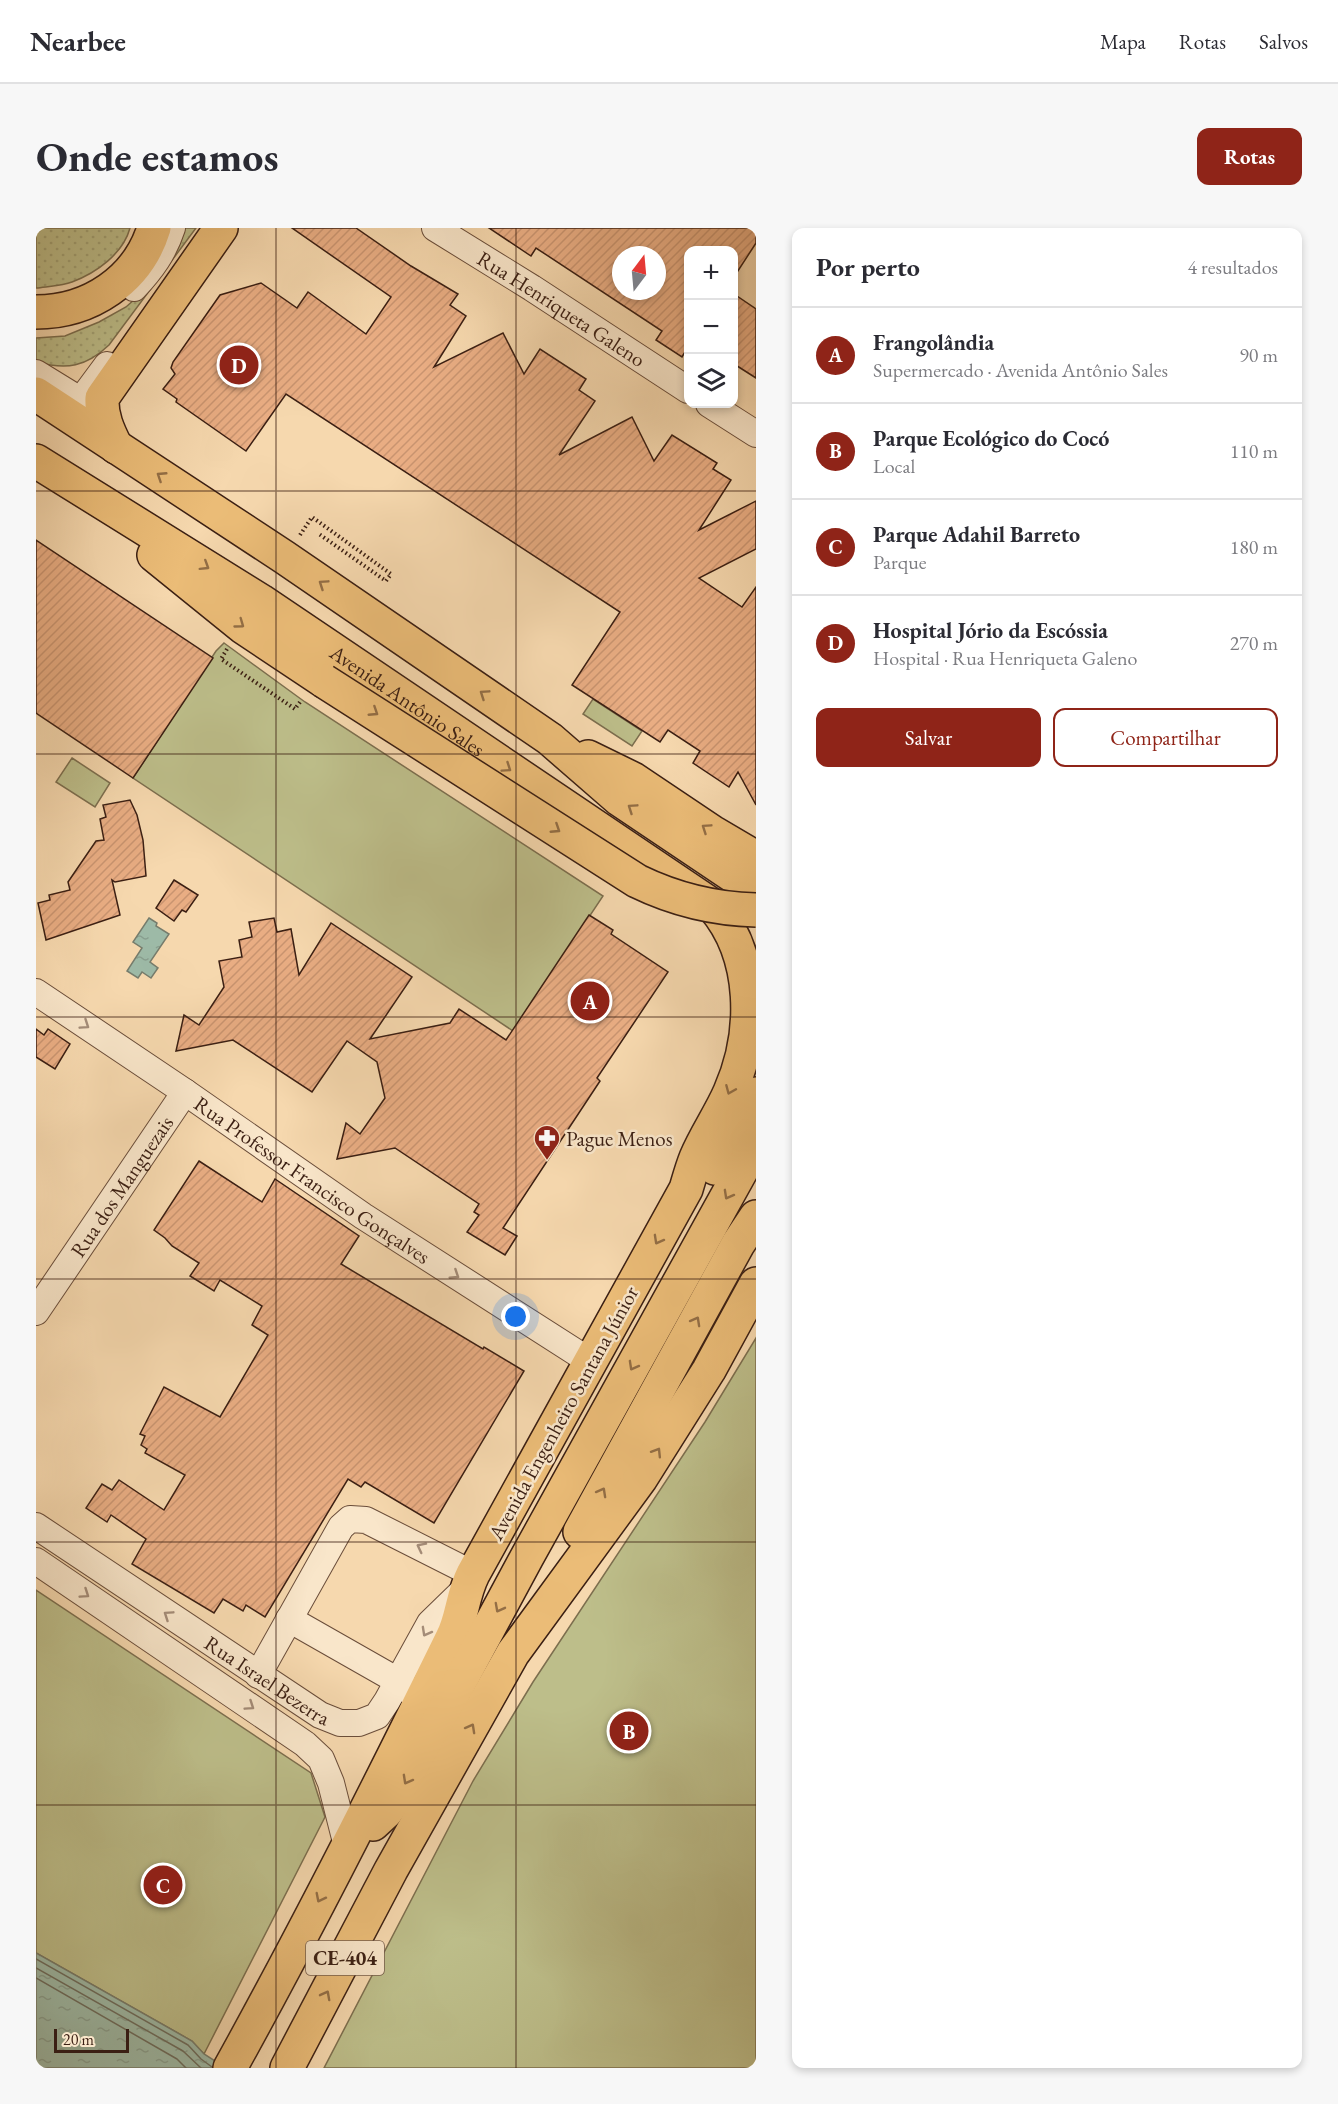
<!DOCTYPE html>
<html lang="pt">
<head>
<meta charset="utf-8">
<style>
	:root { --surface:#fff; --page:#f7f7f7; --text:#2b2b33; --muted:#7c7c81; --line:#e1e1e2; --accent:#8f2418 }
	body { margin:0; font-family:"EB Garamond",serif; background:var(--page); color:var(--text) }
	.controls { position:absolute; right:18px; top:18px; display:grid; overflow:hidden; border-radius:12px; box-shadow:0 3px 9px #0003 }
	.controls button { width:54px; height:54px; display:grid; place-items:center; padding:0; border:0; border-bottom:2px solid var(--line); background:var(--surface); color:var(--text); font:30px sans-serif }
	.compass { position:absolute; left:576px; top:18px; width:54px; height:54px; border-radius:50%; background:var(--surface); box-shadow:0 3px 9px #0003; rotate:16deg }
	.scale { position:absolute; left:18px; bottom:15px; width:75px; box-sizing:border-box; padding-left:6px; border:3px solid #3b1f13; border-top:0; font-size:16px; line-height:21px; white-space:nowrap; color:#3b1f13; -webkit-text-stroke:4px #f9e6ca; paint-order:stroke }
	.you { position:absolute; left:480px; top:1089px; width:21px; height:21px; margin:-15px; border:4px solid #fff; border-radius:50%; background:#1a73e8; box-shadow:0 0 0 9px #1a73e833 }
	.badge { display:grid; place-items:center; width:39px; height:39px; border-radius:50%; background:var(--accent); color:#fff; font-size:20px; font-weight:700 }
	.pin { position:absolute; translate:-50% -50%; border:3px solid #fff; box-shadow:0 2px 6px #0006 }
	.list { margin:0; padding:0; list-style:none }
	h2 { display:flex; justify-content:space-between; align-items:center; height:78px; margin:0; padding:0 24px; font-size:26px }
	h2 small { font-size:20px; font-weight:400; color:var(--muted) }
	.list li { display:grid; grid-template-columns:39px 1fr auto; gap:18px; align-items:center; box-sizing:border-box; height:96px; padding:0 24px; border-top:2px solid var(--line) }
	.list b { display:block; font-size:22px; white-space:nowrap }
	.list p { margin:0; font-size:20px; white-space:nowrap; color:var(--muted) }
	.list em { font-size:20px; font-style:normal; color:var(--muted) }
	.actions { display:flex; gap:12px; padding:18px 24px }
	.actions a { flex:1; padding:14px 0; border:2px solid var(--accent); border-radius:12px; text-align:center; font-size:21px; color:var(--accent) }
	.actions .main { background:var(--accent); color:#fff }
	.icon { flex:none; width:33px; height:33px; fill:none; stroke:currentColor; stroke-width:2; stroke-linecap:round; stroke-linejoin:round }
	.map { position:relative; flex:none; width:720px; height:1840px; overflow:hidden; border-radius:12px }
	header { display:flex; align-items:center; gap:36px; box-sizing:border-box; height:84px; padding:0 30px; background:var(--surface); border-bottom:2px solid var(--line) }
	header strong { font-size:28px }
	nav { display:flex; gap:33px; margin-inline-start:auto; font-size:21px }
	.intro { display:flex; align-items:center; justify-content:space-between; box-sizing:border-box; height:144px; padding:0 36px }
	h1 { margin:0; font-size:42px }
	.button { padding:15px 27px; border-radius:12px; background:var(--accent); color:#fff; font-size:21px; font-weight:700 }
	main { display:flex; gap:36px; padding:0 36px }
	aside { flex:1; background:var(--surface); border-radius:12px; box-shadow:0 3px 9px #0003 }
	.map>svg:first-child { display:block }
	.grass { fill:url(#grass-dots); stroke:#7c6e4e; stroke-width:1.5 }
	.green { fill:#bdbe8a; stroke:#7c6e4e; stroke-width:1.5 }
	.water { fill:url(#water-ripples); stroke:#767c6c; stroke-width:1.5 }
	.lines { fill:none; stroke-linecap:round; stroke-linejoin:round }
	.shore { stroke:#6c6c5d; stroke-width:1.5 }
	.building { fill:url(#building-hatch); stroke:#3b1f13; stroke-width:1.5; fill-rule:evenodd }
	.minor-casing { stroke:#6a4d3a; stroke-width:28 }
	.major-casing { stroke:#3b1f13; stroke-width:36 }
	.highway-casing { stroke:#3b1f13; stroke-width:36 }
	.path { stroke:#3b1f13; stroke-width:4; stroke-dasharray:1.5 3; stroke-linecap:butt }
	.minor { stroke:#f9e6ca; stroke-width:26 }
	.major { stroke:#ebbc77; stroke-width:33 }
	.highway { stroke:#ebbc77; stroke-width:33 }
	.major-bridge-casing { stroke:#3b1f13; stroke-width:36; stroke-linecap:butt }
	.major-bridge { stroke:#ebbc77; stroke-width:33 }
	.oneway { stroke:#936e45 }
	.oneway2 { stroke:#a48c78 }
	.grid { fill:none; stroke:#3b1f13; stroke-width:1.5; stroke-opacity:0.55 }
	.labels { text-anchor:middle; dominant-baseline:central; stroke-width:5; stroke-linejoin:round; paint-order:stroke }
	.shield { fill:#f9e6ca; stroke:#745b4a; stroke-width:1.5 }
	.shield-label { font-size:20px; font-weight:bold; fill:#3b1f13 }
	.street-label { font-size:21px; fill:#3b1f13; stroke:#f9e6ca }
	.poi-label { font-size:21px; fill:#3b1f13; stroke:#f9e6ca; text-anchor:start }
</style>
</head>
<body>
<header>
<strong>Nearbee</strong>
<nav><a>Mapa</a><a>Rotas</a><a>Salvos</a></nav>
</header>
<div class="intro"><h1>Onde estamos</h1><a class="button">Rotas</a></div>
<main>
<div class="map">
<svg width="720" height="1840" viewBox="0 0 720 1840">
	<defs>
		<pattern id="grass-dots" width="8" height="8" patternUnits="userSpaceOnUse" patternTransform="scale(1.5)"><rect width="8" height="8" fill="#bdbe8a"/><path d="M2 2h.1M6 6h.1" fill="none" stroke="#a3a376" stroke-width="1.8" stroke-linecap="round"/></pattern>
		<pattern id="water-ripples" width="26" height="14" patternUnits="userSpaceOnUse" patternTransform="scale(1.5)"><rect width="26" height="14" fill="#9dbaa7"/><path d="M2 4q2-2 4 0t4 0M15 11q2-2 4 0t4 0" fill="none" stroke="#889f8f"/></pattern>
		<pattern id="building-hatch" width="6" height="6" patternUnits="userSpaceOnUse" patternTransform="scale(1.5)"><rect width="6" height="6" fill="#e9ad83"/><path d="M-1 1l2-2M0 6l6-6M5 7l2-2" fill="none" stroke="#c99470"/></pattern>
	</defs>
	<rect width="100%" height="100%" fill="#f6d8ae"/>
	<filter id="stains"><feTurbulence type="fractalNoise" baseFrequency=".00333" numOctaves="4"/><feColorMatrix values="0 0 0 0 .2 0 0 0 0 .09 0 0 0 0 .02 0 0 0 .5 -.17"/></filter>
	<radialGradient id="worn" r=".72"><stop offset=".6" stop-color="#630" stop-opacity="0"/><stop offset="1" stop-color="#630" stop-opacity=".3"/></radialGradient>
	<g class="grass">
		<path d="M 0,0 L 94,0 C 87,26 60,45 36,54 C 25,58 13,58 2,60 L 0,60 Z"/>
		<path d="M 143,0 L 160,0 L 73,117 C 50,139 31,142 0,134 L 0,110 L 29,108 L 63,94 L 90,79 L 110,61 Z"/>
	</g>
	<g class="green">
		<path d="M 188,415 L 269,474 L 567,668 L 477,803 L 97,550 L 180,423 Z"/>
		<path d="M 557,471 L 606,503 L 596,518 L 547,486 Z"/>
		<path d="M 36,530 L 74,555 L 59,579 L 20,554 Z"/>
		<path d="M 720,1110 L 720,1840 L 288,1840 L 437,1553 L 497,1454 L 669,1194 Z"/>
		<path d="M 0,1362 L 275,1545 L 289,1589 L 168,1826 L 156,1813 L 0,1725 Z"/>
	</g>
	<g class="water">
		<path d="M 113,690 L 121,695 L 120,698 L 133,706 L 114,734 L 122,740 L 115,750 L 106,744 L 102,750 L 91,743 L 106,720 L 97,714 Z"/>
		<path d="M 0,1725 L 156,1813 L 168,1826 L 190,1840 L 0,1840 Z"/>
	</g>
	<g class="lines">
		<g class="shore">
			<path d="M 0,1731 L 152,1817 L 165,1831 L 176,1839"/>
			<path d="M 0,1740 L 147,1823 L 165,1840"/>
			<path d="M 0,1750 L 141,1831 L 150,1840"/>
		</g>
	</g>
	<g class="building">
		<path d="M 256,0 L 320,0 L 375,38 L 422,66 L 414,77 L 430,88 L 398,139 L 467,105 L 488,146 L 504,121 L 550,151 L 543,162 L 559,173 L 523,227 L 596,189 L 618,233 L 636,207 L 681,235 L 677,241 L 695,252 L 663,302 L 720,273 L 720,321 L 663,350 L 706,379 L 720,359 L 720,577 L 702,544 L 693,559 L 657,535 L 664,523 L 632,502 L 624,514 L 536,457 L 584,384 L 250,166 L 210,223 L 140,174 L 141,171 L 127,161 L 139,146 L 135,140 L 137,134 L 184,67 L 225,55 L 261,80 L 272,64 L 330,106 L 355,69 Z"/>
		<path d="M 453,0 L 720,0 L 720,15 L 698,49 L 698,22 L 652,22 L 652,119 L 646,129 L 620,112 L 626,103 L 500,20 L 495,28 ZM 585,27 L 621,27 L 621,63 L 585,63 Z"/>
		<path d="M 698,66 L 720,81 L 720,150 L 698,136 Z"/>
		<path d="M 0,312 L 177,430 L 97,550 L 0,485 Z"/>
		<path d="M 94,572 L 101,587 L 107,612 L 110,648 L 79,654 L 76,652 L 84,687 L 10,712 L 2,675 L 14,672 L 13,667 L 34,662 L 32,654 L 60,613 L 68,612 L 64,591 L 70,589 L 67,577 Z"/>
		<path d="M 138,652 L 162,667 L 150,684 L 146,682 L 138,693 L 120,680 Z"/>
		<path d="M 553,687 L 577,702 L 575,706 L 632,744 L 561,850 L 564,853 L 467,1000 L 481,1008 L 469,1027 L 431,1004 L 443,987 L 438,984 L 443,976 L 359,920 L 301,931 L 310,895 L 324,906 L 349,870 L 341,834 L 311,813 L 276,864 L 197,812 L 140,823 L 148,787 L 163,797 L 188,759 L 183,733 L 206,729 L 203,712 L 216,709 L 213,694 L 238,690 L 241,704 L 255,701 L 263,747 L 295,695 L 376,749 L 334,811 L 414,795 L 423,781 L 470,812 Z"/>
		<path d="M 0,801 L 8,807 L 12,801 L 34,816 L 19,841 L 0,829 Z"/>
		<path d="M 163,933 L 226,974 L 239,951 L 323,1008 L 305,1036 L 447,1121 L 448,1119 L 488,1143 L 398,1295 L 329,1254 L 325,1259 L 312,1251 L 229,1389 L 210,1377 L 207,1383 L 187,1371 L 178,1385 L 96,1336 L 110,1311 L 75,1287 L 71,1294 L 50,1280 L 66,1256 L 76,1262 L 83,1252 L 128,1282 L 149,1247 L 109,1225 L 111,1221 L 105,1217 L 109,1208 L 104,1206 L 128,1159 L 184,1189 L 232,1107 L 216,1097 L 226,1078 L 184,1052 L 178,1063 L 154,1048 L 163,1035 L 136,1018 L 129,1010 L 118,1002 Z"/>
	</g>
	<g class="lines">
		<g class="minor-casing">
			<g id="minor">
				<path id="s1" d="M 399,0 L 496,60 L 652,162"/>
				<path d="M 98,60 C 116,41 128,24 136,0"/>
				<path d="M 0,145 L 39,169 L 47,168 L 51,164 L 71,137"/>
				<path d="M 673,176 L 720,206"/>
				<path id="s2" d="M 0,764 L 149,864 L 327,988 L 555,1134"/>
				<path id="s3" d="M 0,1084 L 149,864"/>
				<path id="s4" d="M 0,1298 L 284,1487 L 304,1495 L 323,1495 L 341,1488 L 351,1473 L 394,1395 L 429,1361"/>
				<path d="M 0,1333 L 269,1516 L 285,1531 L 295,1555 L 311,1618"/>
				<path d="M 253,1391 L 362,1453 L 373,1463"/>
				<path d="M 222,1447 L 305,1299 L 314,1291 L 330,1292 L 437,1346"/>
			</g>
		</g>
		<g class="major-casing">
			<g id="major">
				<path d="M 0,166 L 248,329 L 514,511 L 583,571 L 720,663"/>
				<path d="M 80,219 C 72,203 65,188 66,170 L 185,0"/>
				<path id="s5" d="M 0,233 L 225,373 L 677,678 C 720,728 720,805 694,864 C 684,887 669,908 660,930 C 656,940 653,951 650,961 L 437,1346 C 426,1368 426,1391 416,1410 C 345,1555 272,1699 194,1840"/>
				<path d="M 118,327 L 207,399 L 288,453"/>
				<path d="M 552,529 L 597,551 L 676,604 L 720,630"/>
				<path d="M 679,940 L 720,866"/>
				<path d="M 544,1304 L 702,1016 L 720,989"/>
				<path d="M 337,1596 L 350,1584 L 365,1563 L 491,1329 L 720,916"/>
				<path d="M 251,1840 L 355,1642 L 477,1425 L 605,1250 L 673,1142 L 720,1056"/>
			</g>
		</g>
		<g class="highway-casing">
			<path id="highway" d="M 0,84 C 54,84 102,52 118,0"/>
		</g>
		<g class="path">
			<path d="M 264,307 L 276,289 L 355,346 L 350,353 L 283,306"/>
			<path d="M 191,421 L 185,431 L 259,481 L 264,474 L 262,472"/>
		</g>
		<use href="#minor" class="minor"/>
		<use href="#major" class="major"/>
		<use href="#highway" class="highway"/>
		<g class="major-bridge-casing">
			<path id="major-bridge" d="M 288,453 L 601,653 C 638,671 678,681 720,682"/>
		</g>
		<use href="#major-bridge" class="major-bridge"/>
	</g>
	<defs><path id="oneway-chevron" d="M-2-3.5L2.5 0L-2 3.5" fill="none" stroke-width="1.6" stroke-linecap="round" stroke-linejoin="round" transform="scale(1.5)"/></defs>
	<g class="oneway">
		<use href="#oneway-chevron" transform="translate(125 248) rotate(-147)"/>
		<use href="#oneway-chevron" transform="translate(169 338) rotate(32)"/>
		<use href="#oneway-chevron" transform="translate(287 356) rotate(-146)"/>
		<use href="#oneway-chevron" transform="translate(204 396) rotate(36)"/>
		<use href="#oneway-chevron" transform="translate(448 466) rotate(-146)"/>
		<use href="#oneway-chevron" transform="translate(338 484) rotate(33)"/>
		<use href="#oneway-chevron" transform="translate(471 540) rotate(34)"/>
		<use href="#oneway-chevron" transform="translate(596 580) rotate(-146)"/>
		<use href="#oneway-chevron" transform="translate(670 600) rotate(-146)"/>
		<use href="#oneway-chevron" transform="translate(520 601) rotate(33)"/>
		<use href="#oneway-chevron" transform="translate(694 862) rotate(113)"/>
		<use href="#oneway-chevron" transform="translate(692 967) rotate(119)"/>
		<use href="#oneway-chevron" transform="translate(622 1012) rotate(119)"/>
		<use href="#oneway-chevron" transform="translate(660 1093) rotate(-61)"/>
		<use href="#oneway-chevron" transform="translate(597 1138) rotate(119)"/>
		<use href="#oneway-chevron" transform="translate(621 1224) rotate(-58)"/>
		<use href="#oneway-chevron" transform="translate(566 1264) rotate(-61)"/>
		<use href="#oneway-chevron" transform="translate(463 1380) rotate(118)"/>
		<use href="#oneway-chevron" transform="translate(435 1500) rotate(-61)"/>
		<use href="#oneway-chevron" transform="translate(371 1552) rotate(119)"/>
		<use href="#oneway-chevron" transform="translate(284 1670) rotate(117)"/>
		<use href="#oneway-chevron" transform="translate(290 1767) rotate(-62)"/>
	</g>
	<g class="oneway2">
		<use href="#oneway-chevron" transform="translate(49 797) rotate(34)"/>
		<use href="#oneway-chevron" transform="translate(419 1047) rotate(33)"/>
		<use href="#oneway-chevron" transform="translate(385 1319) rotate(-153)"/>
		<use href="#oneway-chevron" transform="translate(49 1366) rotate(34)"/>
		<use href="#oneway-chevron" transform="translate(132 1387) rotate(-146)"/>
		<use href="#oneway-chevron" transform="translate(390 1404) rotate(119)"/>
		<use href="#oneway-chevron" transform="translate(214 1478) rotate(34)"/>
	</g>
	<path class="grid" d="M 240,0 L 240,1840M 480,0 L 480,1840M 0,263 L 720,263M 0,526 L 720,526M 0,789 L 720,789M 0,1051 L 720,1051M 0,1314 L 720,1314M 0,1577 L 720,1577"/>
	<defs>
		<g id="pharmacy-pin" transform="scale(1.35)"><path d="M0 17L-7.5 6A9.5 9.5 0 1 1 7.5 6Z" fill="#8f2418" stroke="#f9e6ca"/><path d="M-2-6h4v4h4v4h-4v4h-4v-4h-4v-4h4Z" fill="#fff"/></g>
	</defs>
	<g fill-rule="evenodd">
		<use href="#pharmacy-pin" x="511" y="910"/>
	</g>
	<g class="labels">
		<rect class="shield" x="270" y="1713" width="78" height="34" rx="4.5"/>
		<g class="shield-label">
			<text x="309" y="1730">CE-404</text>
		</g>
		<g class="street-label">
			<text stroke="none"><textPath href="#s1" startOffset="150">Rua Henriqueta Galeno</textPath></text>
			<text stroke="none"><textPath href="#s5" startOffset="442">Avenida Antônio Sales</textPath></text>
			<text stroke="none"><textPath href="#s2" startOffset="334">Rua Professor Francisco Gonçalves</textPath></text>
			<text stroke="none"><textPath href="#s3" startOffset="152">Rua dos Manguezais</textPath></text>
			<text transform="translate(527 1185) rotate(-61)">Avenida Engenheiro Santana Júnior</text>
			<text stroke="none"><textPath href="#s4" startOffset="278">Rua Israel Bezerra</textPath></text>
		</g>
		<g class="poi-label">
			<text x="530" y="910">Pague Menos</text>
		</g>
	</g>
	<rect width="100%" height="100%" filter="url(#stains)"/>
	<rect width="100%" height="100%" fill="url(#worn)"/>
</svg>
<div class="controls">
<button>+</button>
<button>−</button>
<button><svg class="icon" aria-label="layers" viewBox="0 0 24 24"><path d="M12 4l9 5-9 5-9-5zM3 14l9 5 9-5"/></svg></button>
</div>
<svg class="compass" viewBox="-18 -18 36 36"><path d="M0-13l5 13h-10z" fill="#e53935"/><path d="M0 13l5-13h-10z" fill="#7c7c81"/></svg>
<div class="scale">20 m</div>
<div class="you"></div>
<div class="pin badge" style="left:554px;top:773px">A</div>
<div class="pin badge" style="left:593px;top:1503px">B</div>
<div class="pin badge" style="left:127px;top:1657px">C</div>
<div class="pin badge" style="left:203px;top:137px">D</div>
</div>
<aside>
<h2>Por perto<small>4 resultados</small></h2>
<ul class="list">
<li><span class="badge">A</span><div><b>Frangolândia</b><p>Supermercado · Avenida Antônio Sales</p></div><em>90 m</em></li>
<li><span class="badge">B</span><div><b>Parque Ecológico do Cocó</b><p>Local</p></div><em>110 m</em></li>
<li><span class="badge">C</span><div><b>Parque Adahil Barreto</b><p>Parque</p></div><em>180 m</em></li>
<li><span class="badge">D</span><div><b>Hospital Jório da Escóssia</b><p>Hospital · Rua Henriqueta Galeno</p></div><em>270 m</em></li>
</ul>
<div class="actions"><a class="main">Salvar</a><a>Compartilhar</a></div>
</aside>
</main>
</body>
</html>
